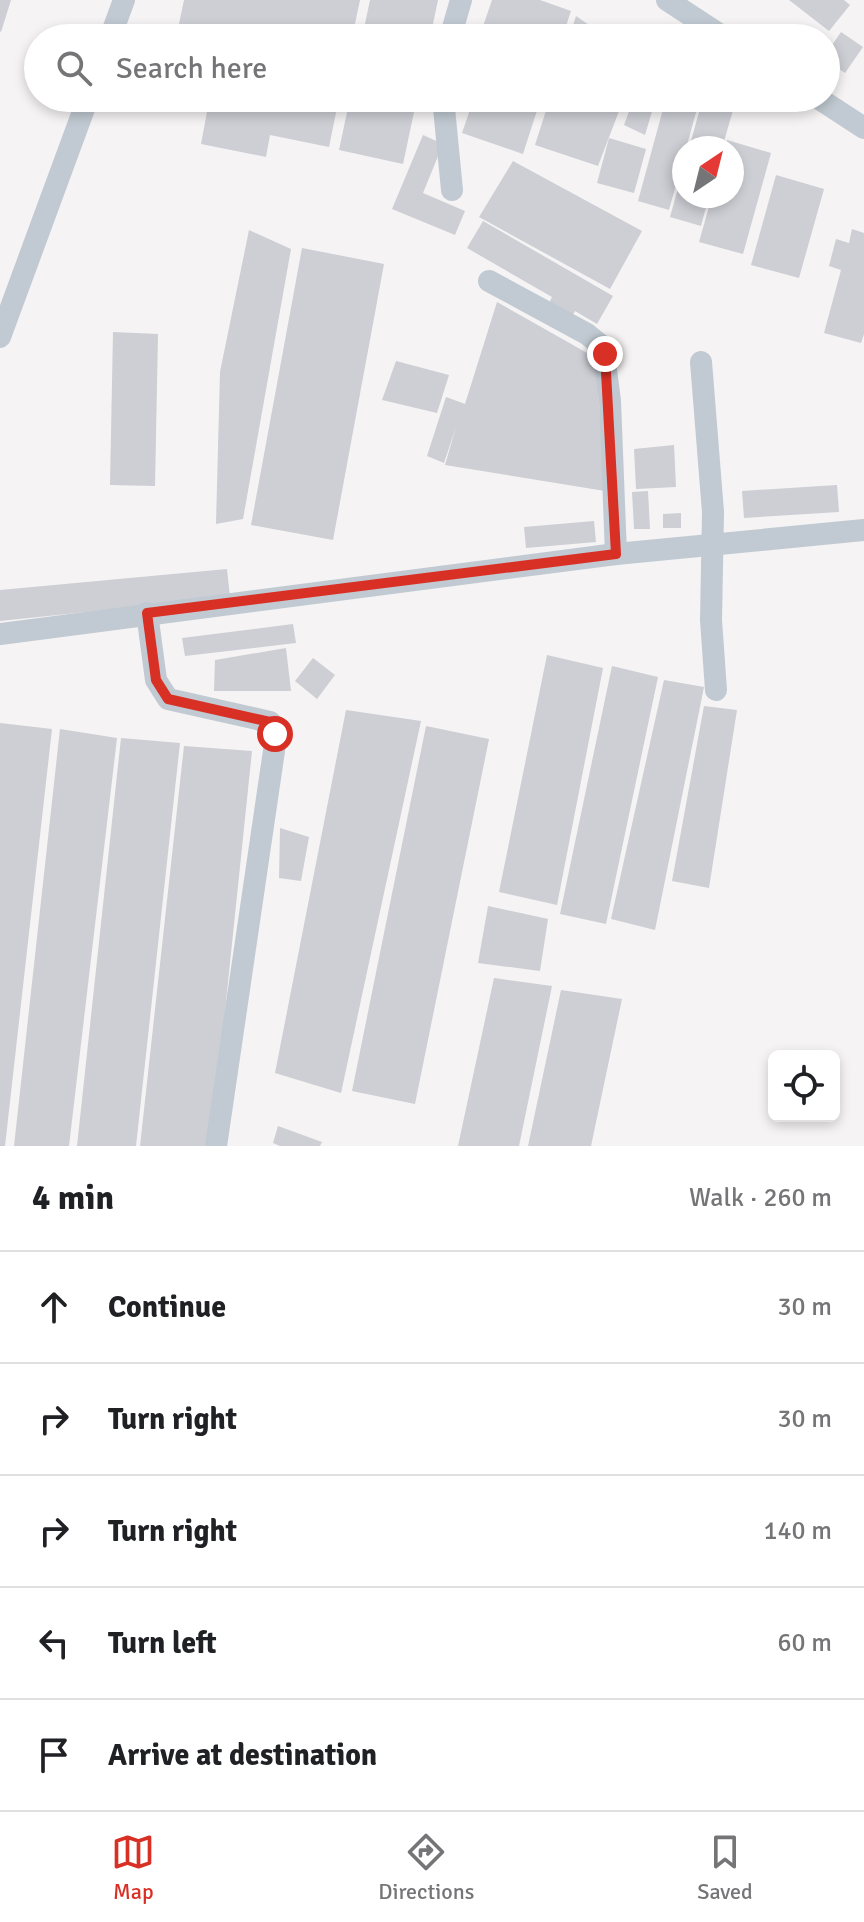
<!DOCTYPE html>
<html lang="en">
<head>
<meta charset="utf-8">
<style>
	:root { --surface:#fff; --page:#f2f2f2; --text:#202124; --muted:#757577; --line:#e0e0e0; --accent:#d93025 }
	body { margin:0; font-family:Signika,sans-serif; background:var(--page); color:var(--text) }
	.controls { position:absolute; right:24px; bottom:24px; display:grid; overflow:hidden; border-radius:12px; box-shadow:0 4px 12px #0003 }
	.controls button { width:72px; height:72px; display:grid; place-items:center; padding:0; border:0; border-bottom:2px solid var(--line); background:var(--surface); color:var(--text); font:40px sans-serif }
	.compass { position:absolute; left:672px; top:136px; width:72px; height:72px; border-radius:50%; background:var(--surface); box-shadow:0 4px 12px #0003; rotate:35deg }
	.stop { position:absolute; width:24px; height:24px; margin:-18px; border:6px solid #d93025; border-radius:50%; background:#fff }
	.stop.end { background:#d93025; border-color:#fff; box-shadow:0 2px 8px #0008 }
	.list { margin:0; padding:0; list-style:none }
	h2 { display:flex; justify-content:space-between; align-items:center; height:104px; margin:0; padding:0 32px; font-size:34px }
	h2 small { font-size:26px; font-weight:400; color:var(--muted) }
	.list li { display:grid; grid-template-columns:52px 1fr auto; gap:24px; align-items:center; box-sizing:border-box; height:112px; padding:0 32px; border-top:2px solid var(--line) }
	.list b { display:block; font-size:30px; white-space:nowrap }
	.list em { font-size:26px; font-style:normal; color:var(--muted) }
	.icon { flex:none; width:44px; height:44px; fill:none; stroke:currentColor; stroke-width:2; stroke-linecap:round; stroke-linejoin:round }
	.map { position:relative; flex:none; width:864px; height:1146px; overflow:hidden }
	.search { position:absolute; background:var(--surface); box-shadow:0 4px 12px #0003; left:24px; right:24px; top:24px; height:88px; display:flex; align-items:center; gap:20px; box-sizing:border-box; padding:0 28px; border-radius:44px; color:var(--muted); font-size:30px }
	.sheet { height:664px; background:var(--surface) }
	nav { display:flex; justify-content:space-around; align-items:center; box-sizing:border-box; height:112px; border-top:2px solid var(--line); background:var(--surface); font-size:22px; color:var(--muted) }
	nav a { display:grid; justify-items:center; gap:4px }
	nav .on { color:var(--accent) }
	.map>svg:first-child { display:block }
	.building { fill:#cdcfd5 }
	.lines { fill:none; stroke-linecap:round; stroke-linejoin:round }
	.minor { stroke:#c1cad2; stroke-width:22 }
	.route { stroke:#d93025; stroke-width:10 }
</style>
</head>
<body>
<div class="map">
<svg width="864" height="1146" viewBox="0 0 864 1146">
	<rect width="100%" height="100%" fill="#f5f3f3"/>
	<g class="building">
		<path d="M 0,0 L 11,0 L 1,32 L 0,31 Z"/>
		<path d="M 184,0 L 360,0 L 352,38 L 176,38 Z"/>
		<path d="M 370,0 L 438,0 L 430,38 L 362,38 Z"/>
		<path d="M 492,0 L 540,0 L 571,11 L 562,38 L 479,38 Z"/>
		<path d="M 789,0 L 844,0 L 850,5 L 829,31 Z"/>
		<path d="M 576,16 L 602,34 L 611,38 L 569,38 Z"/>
		<path d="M 841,32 L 863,47 L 845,73 L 826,60 L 826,54 Z"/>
		<path d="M 202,98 L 339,98 L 329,147 L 270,135 L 266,157 L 201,144 L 209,101 Z"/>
		<path d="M 350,98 L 417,98 L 403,164 L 339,150 Z"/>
		<path d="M 474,98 L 541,98 L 523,154 L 462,133 Z"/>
		<path d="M 550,98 L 624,98 L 598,166 L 535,145 Z"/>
		<path d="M 634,98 L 656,98 L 645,135 L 624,125 Z"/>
		<path d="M 666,98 L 700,98 L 669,210 L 638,201 Z"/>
		<path d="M 703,98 L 734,107 L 722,148 L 689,148 Z"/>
		<path d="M 423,135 L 443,144 L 423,193 L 465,211 L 455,235 L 392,209 Z"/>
		<path d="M 609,138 L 646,149 L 634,193 L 597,183 Z"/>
		<path d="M 727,140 L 771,153 L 743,254 L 699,242 L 712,196 L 732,196 L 732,148 L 725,148 Z"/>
		<path d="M 513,161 L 642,231 L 610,289 L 479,217 Z"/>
		<path d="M 683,170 L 684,196 L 709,196 L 701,226 L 670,217 Z"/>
		<path d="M 776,175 L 824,189 L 799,278 L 751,265 Z"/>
		<path d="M 483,221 L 613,296 L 597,324 L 575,311 L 570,321 L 547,307 L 552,297 L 467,248 Z"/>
		<path d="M 852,229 L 864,233 L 864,334 L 861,343 L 824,333 L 841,270 L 829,266 L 836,239 L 849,243 Z"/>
		<path d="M 249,230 L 291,249 L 243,519 L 216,524 L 220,372 Z"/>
		<path d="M 302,248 L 384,264 L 333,540 L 251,525 Z"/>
		<path d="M 497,302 L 596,358 L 605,491 L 445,465 L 456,427 L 444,463 L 427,456 L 446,397 L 465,404 Z"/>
		<path d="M 113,332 L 158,334 L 155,486 L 110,485 Z"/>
		<path d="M 396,361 L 449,375 L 437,413 L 382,400 Z"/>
		<path d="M 674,445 L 676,487 L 636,489 L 634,449 Z"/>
		<path d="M 837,485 L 839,512 L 744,518 L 742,491 Z"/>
		<path d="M 648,491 L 650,529 L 634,529 L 632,492 Z"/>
		<path d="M 681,513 L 681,528 L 663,528 L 663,514 Z"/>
		<path d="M 594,521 L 596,542 L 526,548 L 524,527 Z"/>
		<path d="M 227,569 L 230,597 L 0,621 L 0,590 Z"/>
		<path d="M 293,624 L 296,643 L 185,656 L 182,638 Z"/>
		<path d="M 286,648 L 291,691 L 214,691 L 215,660 Z"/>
		<path d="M 547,655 L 603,668 L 557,905 L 499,892 Z"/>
		<path d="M 313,658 L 335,675 L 317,699 L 295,681 Z"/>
		<path d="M 612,666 L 658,677 L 606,924 L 560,914 Z"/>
		<path d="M 664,680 L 704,687 L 655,930 L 611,919 Z"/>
		<path d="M 704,706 L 737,710 L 709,888 L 672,881 Z"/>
		<path d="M 346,710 L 421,721 L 341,1093 L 275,1073 Z"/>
		<path d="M 0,723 L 52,729 L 5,1146 L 0,1146 Z"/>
		<path d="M 426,726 L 489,739 L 415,1104 L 352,1091 Z"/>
		<path d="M 60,729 L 117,738 L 69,1146 L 14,1146 Z"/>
		<path d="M 121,738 L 180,743 L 136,1146 L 77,1146 Z"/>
		<path d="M 184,746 L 252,751 L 211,1146 L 140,1146 Z"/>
		<path d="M 280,828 L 309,837 L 301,881 L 279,878 Z"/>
		<path d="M 488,906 L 548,919 L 540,971 L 478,963 Z"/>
		<path d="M 494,978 L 552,986 L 519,1146 L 458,1146 Z"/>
		<path d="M 561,990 L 622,999 L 591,1146 L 528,1146 Z"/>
		<path d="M 278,1126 L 322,1142 L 320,1146 L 280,1146 L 273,1143 Z"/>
	</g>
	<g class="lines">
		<g class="minor">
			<path d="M 667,0 L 725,38"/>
			<path d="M 110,38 L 124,0"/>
			<path d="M 450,38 L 461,0"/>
			<path d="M 443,98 L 452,190"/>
			<path d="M 818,98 L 864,128"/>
			<path d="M 489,281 L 587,334 L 603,347 L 610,401 L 616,554"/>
			<path d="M 0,337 L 88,98"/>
			<path d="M 701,362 L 713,512 L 711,620 L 716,690"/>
			<path d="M 147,613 L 156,680 L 168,699 L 270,722 L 275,727 L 275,744 L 216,1146"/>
			<path d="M 0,634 L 616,554 L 864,530"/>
		</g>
	</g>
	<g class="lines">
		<path class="route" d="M 275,734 L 275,727 L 270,722 L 168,699 L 156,680 L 147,613 L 616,554 L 605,354"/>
	</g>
</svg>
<div class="controls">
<button><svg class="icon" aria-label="locate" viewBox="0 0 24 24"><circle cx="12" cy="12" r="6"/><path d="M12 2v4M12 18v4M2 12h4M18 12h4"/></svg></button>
</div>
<svg class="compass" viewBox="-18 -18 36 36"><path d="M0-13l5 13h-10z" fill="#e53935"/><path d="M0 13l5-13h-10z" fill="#757577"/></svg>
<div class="stop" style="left:275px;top:734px"></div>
<div class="stop end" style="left:605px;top:354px"></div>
<div class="search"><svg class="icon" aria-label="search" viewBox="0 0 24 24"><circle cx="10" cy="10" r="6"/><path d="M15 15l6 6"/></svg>Search here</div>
</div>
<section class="sheet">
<h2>4 min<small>Walk · 260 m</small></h2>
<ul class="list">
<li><svg class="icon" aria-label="ahead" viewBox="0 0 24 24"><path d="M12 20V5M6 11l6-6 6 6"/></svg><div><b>Continue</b></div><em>30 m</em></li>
<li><svg class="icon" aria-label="right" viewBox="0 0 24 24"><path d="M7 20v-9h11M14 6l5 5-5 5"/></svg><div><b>Turn right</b></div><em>30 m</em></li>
<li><svg class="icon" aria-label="right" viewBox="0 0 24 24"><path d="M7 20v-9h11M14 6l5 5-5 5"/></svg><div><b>Turn right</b></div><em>140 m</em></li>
<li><svg class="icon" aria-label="left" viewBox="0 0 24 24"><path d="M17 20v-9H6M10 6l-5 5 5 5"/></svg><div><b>Turn left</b></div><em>60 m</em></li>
<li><svg class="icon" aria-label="arrive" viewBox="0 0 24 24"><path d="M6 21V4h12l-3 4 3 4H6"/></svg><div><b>Arrive at destination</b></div></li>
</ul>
</section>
<nav>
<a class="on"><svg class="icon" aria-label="map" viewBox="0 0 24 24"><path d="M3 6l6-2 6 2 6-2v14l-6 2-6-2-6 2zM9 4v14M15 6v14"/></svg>Map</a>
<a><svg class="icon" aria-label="directions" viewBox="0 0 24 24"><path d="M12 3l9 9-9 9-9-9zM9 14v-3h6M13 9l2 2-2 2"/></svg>Directions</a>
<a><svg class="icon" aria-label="saved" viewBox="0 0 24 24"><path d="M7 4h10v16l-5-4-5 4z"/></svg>Saved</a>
</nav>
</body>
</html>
